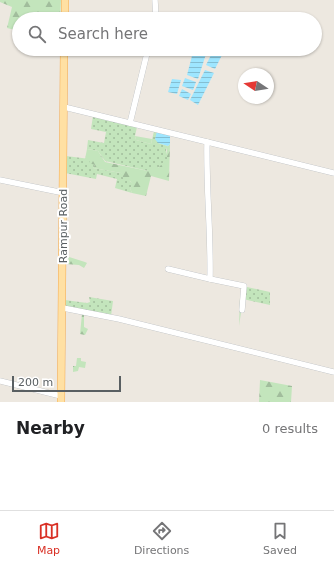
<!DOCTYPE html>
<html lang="en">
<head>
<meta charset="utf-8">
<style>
	:root { --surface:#fff; --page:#f6f6f6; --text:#202124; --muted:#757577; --line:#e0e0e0; --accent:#d93025 }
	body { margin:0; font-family:"DejaVu Sans",sans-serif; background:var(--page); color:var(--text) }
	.compass { position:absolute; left:238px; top:68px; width:36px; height:36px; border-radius:50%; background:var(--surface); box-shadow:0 1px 3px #0004; rotate:282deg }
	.scale { position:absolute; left:12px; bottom:10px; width:109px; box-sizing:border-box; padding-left:4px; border:2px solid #595f62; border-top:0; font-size:11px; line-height:14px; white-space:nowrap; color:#595f62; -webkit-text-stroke:3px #fff; paint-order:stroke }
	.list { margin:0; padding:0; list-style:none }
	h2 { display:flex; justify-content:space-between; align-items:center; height:52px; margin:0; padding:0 16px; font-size:17px }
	h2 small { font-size:13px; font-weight:400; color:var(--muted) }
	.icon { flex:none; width:22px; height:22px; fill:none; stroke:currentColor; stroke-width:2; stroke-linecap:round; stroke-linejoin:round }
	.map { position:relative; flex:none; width:334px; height:402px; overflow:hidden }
	.search { position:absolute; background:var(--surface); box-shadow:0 1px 3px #0004; left:12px; right:12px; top:12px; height:44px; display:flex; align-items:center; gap:10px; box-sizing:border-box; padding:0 14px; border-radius:22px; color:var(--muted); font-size:15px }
	.sheet { height:108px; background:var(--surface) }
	nav { display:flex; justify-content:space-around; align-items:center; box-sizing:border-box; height:56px; border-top:1px solid var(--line); background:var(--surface); font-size:11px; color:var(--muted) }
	nav a { display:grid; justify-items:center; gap:2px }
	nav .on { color:var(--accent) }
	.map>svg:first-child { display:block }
	.grass { fill:url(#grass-dots) }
	.forest { fill:url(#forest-firs) }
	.water { fill:url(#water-rules) }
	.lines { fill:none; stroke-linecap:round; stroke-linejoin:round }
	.minor-casing { stroke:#b1b5b9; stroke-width:6 }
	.major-casing { stroke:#f3aa53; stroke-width:8 }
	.minor { stroke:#fff; stroke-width:5.5 }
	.major { stroke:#ffe0a3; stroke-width:7 }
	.labels { text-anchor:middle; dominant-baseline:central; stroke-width:4; stroke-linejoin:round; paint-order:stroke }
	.street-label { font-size:11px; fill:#595f62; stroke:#fff }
</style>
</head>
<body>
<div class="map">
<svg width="334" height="402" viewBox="0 0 334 402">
	<defs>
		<pattern id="grass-dots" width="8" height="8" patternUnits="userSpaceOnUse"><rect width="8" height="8" fill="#c3e5bc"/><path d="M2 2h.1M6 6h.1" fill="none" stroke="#a1bd9c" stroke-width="1.8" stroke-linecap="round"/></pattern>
		<pattern id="forest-firs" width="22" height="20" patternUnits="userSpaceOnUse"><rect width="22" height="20" fill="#c3e5bc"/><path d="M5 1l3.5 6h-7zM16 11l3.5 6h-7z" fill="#a1bd9c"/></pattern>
		<pattern id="water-rules" width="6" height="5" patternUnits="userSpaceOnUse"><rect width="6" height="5" fill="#9ee6ff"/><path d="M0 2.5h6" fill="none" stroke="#84bed2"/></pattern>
	</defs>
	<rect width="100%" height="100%" fill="#ede8e0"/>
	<g class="grass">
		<path d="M 93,116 L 137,127 L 135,136 L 136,140 L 151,144 L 154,131 L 157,131 L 158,143 L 168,146 L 166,150 L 168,159 L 158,168 L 148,171 L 105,161 L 98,151 L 87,149 L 88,140 L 104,143 L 106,132 L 91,129 Z"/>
		<path d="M 66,156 L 90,159 L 95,165 L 93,168 L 121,173 L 134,185 L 130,188 L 132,193 L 115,188 L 117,179 L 97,174 L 96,179 L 65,173 Z"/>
		<path d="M 247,287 L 270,292 L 270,305 L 243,299 L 239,326 L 240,298 L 243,298 Z"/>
		<path d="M 89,297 L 113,301 L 111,316 L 65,308 L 65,300 L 87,303 L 90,302 Z"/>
	</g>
	<g class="forest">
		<path d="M 0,0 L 61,0 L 60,19 L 19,19 L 19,31 L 7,28 L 12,7 L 0,2 Z"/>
		<path d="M 135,136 L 152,139 L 151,144 L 136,140 Z"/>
		<path d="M 170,144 L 169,181 L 151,176 L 146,196 L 132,193 L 130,188 L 133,185 L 130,181 L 124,180 L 121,173 L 93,168 L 95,165 L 89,163 L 90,160 L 85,159 L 87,149 L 98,151 L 105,162 L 148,171 L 153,166 L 158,168 L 167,159 L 167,147 Z"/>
		<path d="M 66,256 L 85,262 L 87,263 L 84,268 L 79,265 L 66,264 Z"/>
		<path d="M 82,314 L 84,314 L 84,327 L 88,329 L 85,335 L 80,334 Z"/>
		<path d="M 77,358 L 81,358 L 81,361 L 86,362 L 85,368 L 79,367 L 78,371 L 73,372 L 73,366 L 76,366 Z"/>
		<path d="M 260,380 L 292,386 L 291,402 L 259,402 Z"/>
	</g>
	<g class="water">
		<path d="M 214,49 L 225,49 L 215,69 L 206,65 Z"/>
		<path d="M 193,52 L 206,54 L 198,79 L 187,75 Z"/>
		<path d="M 205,70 L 214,73 L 198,105 L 190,100 Z"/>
		<path d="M 185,78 L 196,82 L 193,90 L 182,86 Z"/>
		<path d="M 172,79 L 181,80 L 177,94 L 168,92 Z"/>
		<path d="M 182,89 L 191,94 L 188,100 L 179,96 Z"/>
		<path d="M 157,131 L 170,135 L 170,144 L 168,146 L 158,143 L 155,139 Z"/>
	</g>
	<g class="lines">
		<g class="minor-casing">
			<g id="minor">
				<path d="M 155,0 L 156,19"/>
				<path d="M 64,107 L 334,173"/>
				<path d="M 130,123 L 148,49"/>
				<path d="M 207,142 C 206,188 211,233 210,279 L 244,286 L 242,310"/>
				<path d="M 0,180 L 64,193"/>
				<path d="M 168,269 L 210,279"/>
				<path d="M 63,308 L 119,319 L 334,372"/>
				<path d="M 0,381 L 61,396"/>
			</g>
		</g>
		<g class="major-casing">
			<g id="major">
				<path d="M 65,19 L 65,0"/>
				<path d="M 61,402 L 64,49"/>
			</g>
		</g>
		<use href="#minor" class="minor"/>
		<use href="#major" class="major"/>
	</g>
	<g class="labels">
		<g class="street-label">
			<text transform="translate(63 226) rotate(-90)">Rampur Road</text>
		</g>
	</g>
</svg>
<svg class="compass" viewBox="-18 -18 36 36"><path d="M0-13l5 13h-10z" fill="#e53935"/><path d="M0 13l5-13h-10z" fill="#757577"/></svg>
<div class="scale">200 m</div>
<div class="search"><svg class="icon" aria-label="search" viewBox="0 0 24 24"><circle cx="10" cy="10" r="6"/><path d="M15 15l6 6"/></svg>Search here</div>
</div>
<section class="sheet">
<h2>Nearby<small>0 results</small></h2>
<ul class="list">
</ul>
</section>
<nav>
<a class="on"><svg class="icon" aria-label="map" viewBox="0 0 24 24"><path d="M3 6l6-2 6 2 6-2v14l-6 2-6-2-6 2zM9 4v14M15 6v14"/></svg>Map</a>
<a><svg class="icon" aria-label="directions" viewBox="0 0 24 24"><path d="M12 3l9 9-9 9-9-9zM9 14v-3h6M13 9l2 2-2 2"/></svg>Directions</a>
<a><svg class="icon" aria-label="saved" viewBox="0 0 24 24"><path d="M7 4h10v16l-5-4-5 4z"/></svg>Saved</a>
</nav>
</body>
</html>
